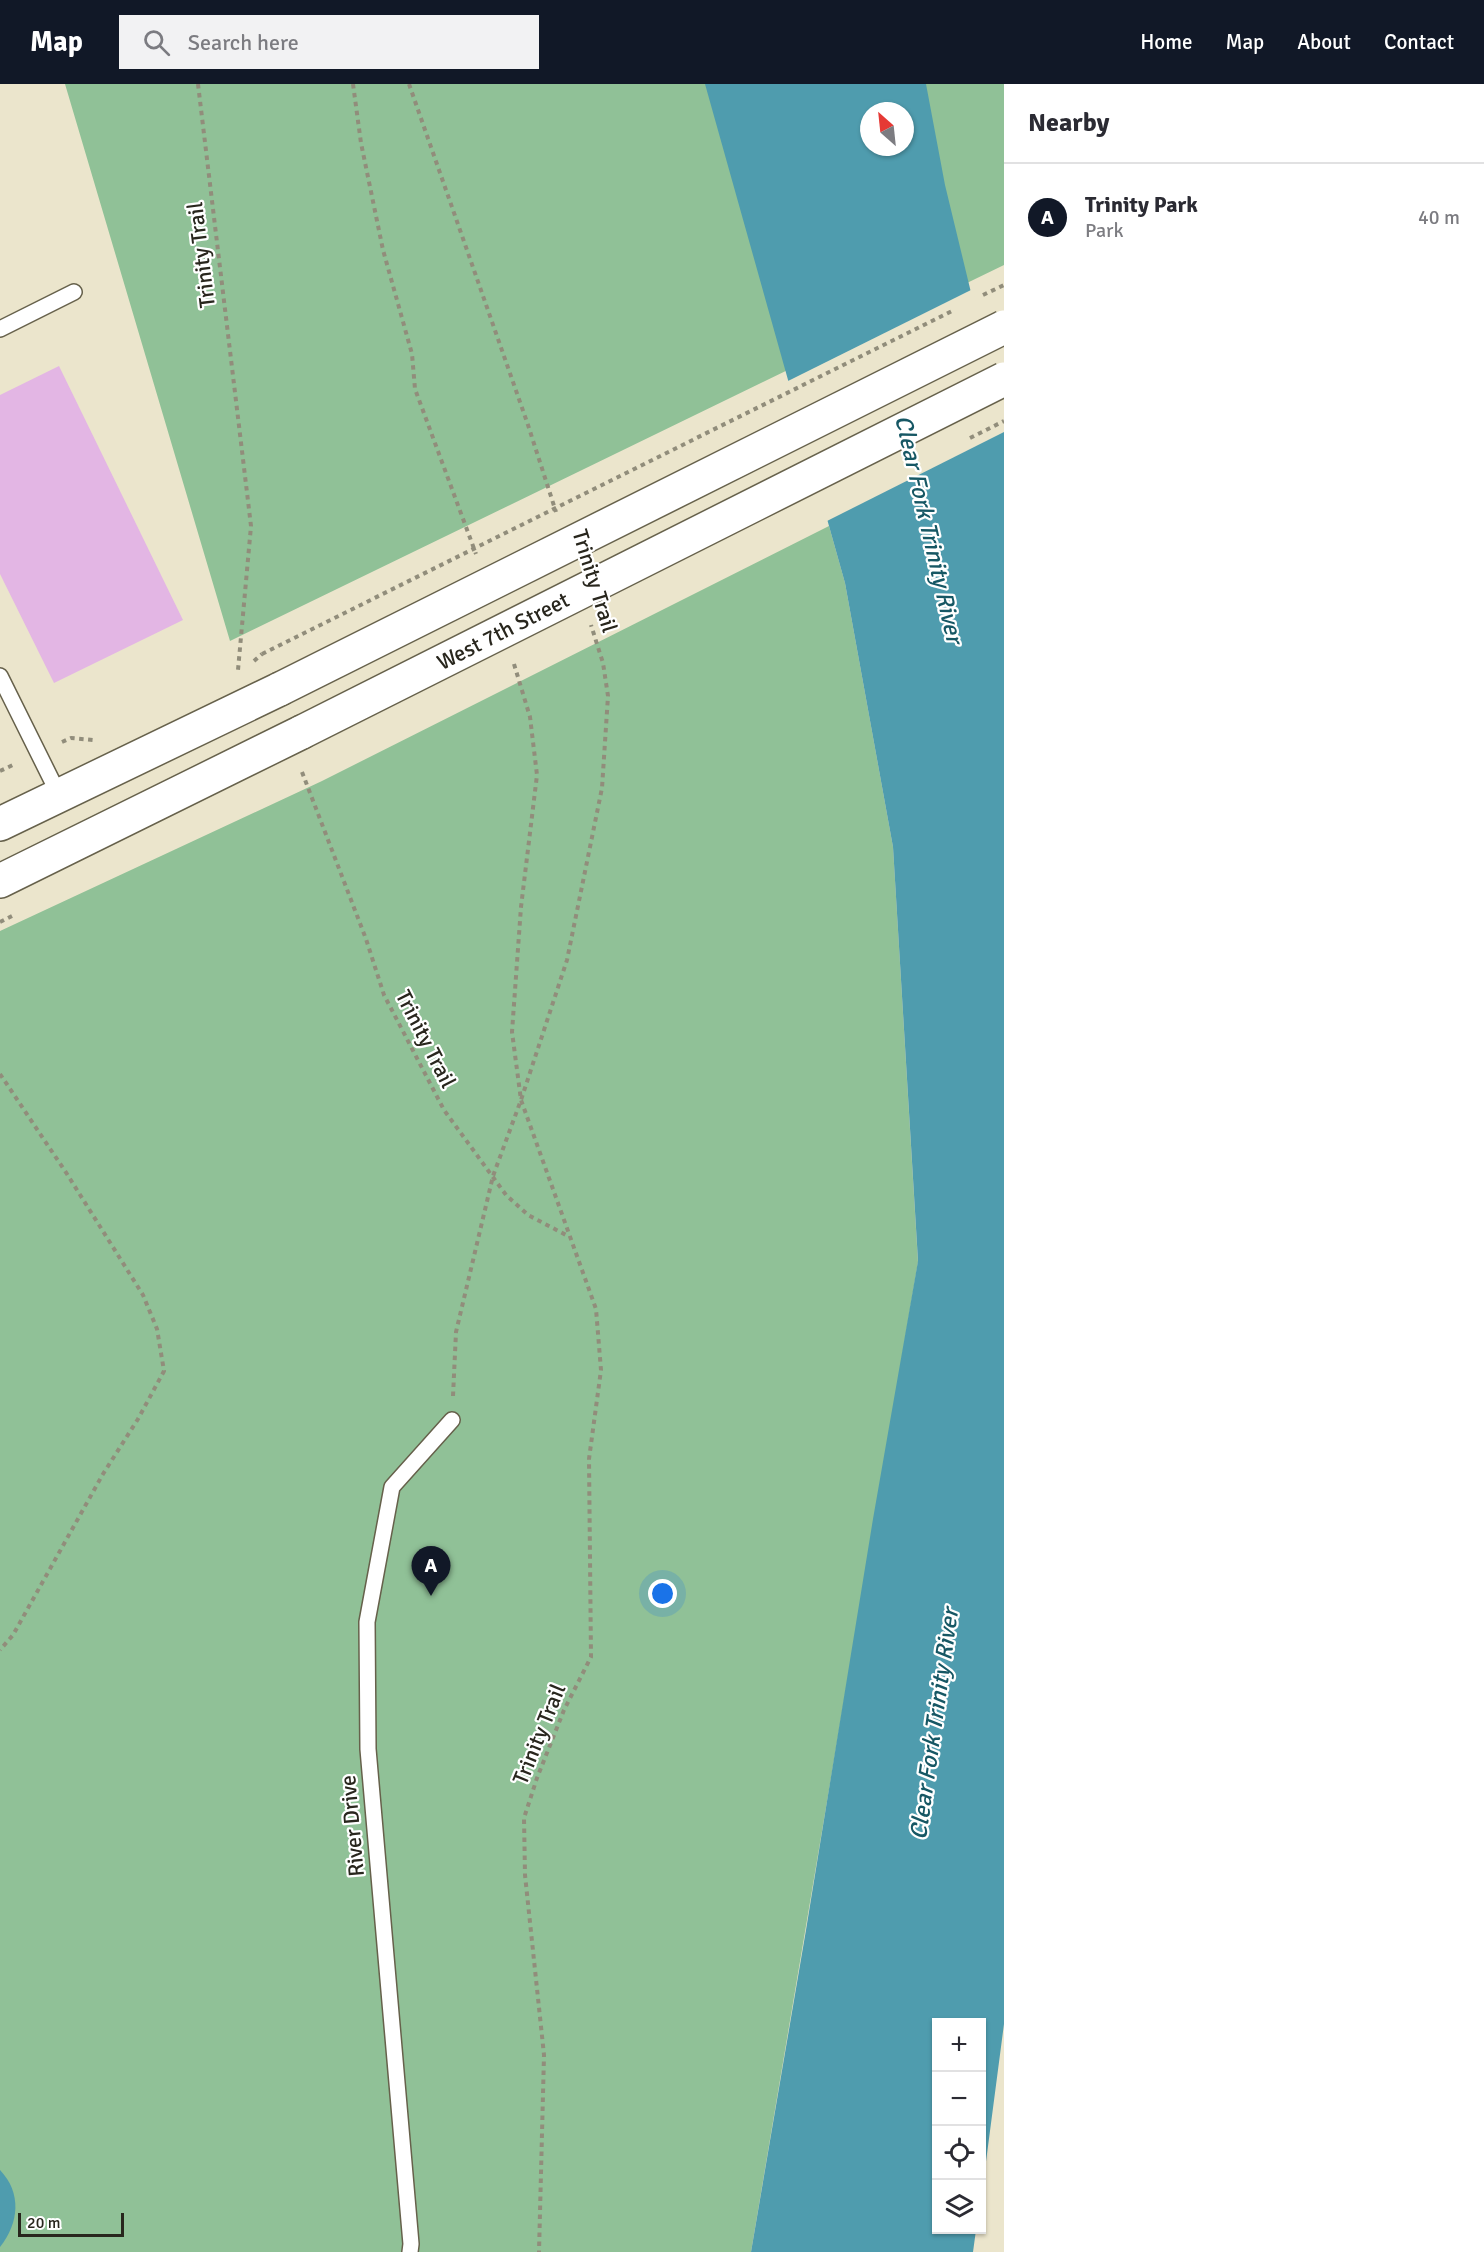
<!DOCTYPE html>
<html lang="en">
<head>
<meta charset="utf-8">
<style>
	:root { --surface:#fff; --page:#f2f2f3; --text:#2b2b33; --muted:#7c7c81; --line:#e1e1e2; --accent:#111827 }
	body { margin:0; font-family:Signika,sans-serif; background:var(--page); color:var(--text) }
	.controls { position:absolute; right:18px; bottom:18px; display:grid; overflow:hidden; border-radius:0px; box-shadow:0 2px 4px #0004 }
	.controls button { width:54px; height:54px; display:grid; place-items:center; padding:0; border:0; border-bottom:2px solid var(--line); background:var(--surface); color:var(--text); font:30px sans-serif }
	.compass { position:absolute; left:860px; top:18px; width:54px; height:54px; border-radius:50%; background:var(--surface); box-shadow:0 2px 4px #0004; rotate:333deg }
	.scale { position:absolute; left:18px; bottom:15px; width:106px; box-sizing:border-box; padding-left:6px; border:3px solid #28261d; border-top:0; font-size:16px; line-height:21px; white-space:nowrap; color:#28261d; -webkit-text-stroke:4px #fff; paint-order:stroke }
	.you { position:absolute; left:663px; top:1510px; width:21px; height:21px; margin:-15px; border:4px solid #fff; border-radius:50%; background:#1a73e8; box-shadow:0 0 0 9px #1a73e833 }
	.badge { display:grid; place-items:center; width:39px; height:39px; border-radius:50%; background:var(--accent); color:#fff; font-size:20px; font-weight:700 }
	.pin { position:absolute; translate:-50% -50px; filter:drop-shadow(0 2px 3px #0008) }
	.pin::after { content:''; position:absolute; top:32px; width:21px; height:18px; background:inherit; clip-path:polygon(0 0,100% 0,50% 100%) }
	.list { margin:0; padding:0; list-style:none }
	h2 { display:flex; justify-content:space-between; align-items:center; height:78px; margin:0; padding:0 24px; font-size:26px }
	h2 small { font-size:20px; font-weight:400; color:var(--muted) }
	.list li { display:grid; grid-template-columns:39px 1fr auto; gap:18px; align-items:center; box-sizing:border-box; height:108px; padding:0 24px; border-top:2px solid var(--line) }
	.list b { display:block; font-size:22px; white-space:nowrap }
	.list p { margin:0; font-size:20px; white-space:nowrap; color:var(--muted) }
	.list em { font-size:20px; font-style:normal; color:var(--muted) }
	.icon { flex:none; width:33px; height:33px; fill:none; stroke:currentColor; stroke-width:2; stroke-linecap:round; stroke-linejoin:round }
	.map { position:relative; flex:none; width:1004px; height:2168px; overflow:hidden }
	header { display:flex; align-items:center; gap:36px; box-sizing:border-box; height:84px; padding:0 30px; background:var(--accent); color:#fff }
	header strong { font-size:28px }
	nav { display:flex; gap:33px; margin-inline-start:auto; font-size:21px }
	.search { width:420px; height:54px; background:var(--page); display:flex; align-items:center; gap:15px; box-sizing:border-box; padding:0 21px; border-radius:0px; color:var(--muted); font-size:22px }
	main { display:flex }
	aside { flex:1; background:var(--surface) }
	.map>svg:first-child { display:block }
	.green { fill:#90c197; fill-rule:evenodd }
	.water { fill:#4f9cae; fill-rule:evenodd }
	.pier { fill:#ebe5cc }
	.building { fill:#e3b6e4 }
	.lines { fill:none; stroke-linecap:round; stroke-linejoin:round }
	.lane-casing { stroke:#66614b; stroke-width:18 }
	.secondary-casing { stroke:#66614b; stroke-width:36 }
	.path { stroke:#918d7b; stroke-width:4; stroke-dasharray:4.5 4.5; stroke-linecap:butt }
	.lane { stroke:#fff; stroke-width:15 }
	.secondary { stroke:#fff; stroke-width:33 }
	.secondary-bridge-casing { stroke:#66614b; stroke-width:36; stroke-linecap:butt }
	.path-bridge { stroke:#918d7b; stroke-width:4; stroke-dasharray:4.5 4.5; stroke-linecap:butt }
	.secondary-bridge { stroke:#fff; stroke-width:33 }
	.labels { text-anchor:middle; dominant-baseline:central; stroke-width:4.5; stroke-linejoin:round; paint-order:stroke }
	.street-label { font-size:22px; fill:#28261d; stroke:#fff }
	.water-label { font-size:24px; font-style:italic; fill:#165764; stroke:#fff }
</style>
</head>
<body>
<header>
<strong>Map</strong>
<div class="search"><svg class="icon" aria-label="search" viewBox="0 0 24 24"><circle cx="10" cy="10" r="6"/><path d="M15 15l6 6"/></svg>Search here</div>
<nav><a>Home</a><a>Map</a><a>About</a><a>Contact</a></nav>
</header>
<main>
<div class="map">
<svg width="1004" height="2168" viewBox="0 0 1004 2168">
	<rect width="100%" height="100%" fill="#ebe5cc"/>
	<g class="green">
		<path d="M 65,0 L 1004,0 L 1004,181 L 230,557 ZM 869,27 L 905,27 L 905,63 L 869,63 Z"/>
		<path d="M 829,442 L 845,499 L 893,763 L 918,1178 L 751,2168 L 0,2168 L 0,847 L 322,697 Z"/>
	</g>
	<g class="water">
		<path d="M 705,0 L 926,0 L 945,101 L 1004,345 L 1004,1940 L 982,2108 L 982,1938 L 936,1938 L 936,2146 L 976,2146 L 973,2168 L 751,2168 L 806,1846 L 873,1435 L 918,1177 L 893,763 L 845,499 ZM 869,27 L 905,27 L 905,63 L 869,63 Z"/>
		<path d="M 0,2086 C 22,2109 19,2139 0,2163 Z"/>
	</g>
	<path class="pier" d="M 973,205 L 1004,332 L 1004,348 L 825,438 L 786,298 Z"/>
	<path class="building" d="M 59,282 L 183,536 L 54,599 L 0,490 L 0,311 Z"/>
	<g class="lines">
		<g class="lane-casing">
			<g id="lane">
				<path d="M 0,245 L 74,208"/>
				<path d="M 0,592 L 59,711"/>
				<path d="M 410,2168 L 411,2160 L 368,1665 L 367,1538 L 392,1403 L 452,1336"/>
			</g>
		</g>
		<g class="secondary-casing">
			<g id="secondary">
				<path d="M 0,740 L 280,605"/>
				<path d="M 0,797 L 302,648"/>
			</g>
		</g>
		<g class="path">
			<path d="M 198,0 L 251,442 L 238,586"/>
			<path d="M 353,0 L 361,59 L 383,166 L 412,270 L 415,305 L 476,470"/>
			<path d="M 409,0 L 528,341 L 556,428"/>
			<path d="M 254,577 L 262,570"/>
			<path d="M 514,580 L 530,633 L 537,691 L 521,823 L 512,948 L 521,1016 L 596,1225 L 601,1286 L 589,1375 L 591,1573 L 564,1626 L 537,1694 L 524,1734 L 525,1791 L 544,1971 L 539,2168"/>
			<path d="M 62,658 L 71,654 L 93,656"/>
			<path d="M 0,687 L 15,680"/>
			<path d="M 302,688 L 366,855 L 384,911 L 444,1026 L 506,1111 L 528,1131 L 568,1152"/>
			<path d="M 0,838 L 12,832"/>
			<path d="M 0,990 L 67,1090 L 143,1211 L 157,1245 L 164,1287 L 138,1335 L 103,1390 L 13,1551 L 0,1566"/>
			<path d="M 453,1312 L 456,1248 L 493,1092 L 521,1016 L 567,876 L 602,704 L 608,612 L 603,579 L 591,541"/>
		</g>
		<use href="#lane" class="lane"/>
		<use href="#secondary" class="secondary"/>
		<g class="secondary-bridge-casing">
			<g id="secondary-bridge">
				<path d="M 280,605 L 1004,243"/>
				<path d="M 302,648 L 1004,295"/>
			</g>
		</g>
		<g class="path-bridge">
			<path d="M 983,211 L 1004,201"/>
			<path d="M 970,354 L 1004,337"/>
			<path d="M 262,570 L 952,227"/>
		</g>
		<use href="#secondary-bridge" class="secondary-bridge"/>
	</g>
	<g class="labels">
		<g class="street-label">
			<text transform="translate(201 171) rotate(-97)">Trinity Trail</text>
			<text transform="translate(595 497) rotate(73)">Trinity Trail</text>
			<text transform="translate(503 547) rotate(-27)">West 7th Street</text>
			<text transform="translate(426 955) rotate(63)">Trinity Trail</text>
			<text transform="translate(539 1650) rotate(-68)">Trinity Trail</text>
			<text transform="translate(352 1742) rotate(-95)">River Drive</text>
		</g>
		<g class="water-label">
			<text transform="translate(929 445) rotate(77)">Clear Fork Trinity River</text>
			<text transform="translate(934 1640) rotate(-82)">Clear Fork Trinity River</text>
		</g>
	</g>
</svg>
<div class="controls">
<button>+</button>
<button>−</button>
<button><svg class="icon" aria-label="locate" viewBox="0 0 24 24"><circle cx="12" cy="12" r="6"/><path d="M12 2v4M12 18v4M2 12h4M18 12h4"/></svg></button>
<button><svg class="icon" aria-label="layers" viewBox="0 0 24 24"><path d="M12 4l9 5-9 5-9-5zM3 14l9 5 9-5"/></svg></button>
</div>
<svg class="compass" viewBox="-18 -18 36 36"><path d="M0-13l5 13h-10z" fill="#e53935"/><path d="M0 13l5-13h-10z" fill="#7c7c81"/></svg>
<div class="scale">20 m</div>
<div class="you"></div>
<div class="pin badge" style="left:431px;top:1512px">A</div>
</div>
<aside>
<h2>Nearby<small></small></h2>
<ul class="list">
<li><span class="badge">A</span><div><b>Trinity Park</b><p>Park</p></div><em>40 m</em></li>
</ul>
</aside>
</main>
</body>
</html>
